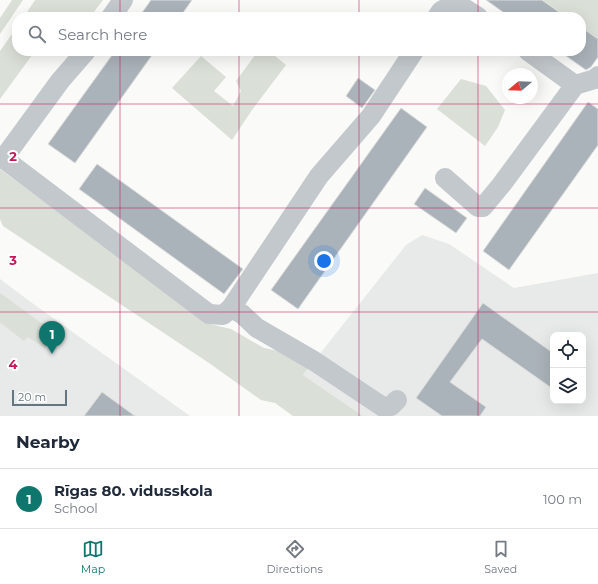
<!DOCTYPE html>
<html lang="en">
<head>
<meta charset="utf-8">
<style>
	:root { --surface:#fff; --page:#f2f2f3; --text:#1f2937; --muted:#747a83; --line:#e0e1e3; --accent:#0f766e }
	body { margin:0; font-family:Montserrat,sans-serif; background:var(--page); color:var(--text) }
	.controls { position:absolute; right:12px; bottom:12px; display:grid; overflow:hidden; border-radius:8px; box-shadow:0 4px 16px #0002 }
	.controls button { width:36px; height:36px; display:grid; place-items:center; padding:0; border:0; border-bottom:1px solid var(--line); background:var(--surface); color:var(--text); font:20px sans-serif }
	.compass { position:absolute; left:502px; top:68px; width:36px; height:36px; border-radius:50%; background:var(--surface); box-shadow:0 4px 16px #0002; rotate:251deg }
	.scale { position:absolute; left:12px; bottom:10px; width:55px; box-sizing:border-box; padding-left:4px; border:2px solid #657683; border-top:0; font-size:11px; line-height:14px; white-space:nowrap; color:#657683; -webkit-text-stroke:3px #fff; paint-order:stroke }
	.you { position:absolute; left:324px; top:261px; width:14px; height:14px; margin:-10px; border:3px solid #fff; border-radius:50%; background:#1a73e8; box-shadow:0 0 0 6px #1a73e833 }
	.badge { display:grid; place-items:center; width:26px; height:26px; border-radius:50%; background:var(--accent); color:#fff; font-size:13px; font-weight:700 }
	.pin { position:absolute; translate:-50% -33px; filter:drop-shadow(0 1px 2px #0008) }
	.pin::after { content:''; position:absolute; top:21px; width:14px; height:12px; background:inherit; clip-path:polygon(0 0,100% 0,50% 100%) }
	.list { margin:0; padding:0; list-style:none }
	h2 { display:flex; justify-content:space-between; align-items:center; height:52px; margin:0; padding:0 16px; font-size:17px }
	h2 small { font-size:13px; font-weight:400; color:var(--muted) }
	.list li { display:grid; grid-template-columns:26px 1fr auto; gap:12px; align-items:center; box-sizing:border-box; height:60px; padding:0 16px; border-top:1px solid var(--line) }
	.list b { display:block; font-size:15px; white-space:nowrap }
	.list p { margin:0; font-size:13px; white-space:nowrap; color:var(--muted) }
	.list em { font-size:13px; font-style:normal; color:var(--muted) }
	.icon { flex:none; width:22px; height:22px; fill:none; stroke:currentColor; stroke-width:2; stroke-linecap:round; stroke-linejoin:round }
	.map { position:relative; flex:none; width:598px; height:416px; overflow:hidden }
	.search { position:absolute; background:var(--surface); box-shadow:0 4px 16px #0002; left:12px; right:12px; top:12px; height:44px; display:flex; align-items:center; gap:10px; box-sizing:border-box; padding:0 14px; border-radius:16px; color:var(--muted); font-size:15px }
	.sheet { height:112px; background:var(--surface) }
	nav { display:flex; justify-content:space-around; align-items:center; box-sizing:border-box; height:56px; border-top:1px solid var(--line); background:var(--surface); font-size:11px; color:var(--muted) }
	nav a { display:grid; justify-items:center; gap:2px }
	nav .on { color:var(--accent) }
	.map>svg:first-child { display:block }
	.built { fill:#e8e9e9; fill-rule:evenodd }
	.green { fill:#dadfd7 }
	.building { fill:#aab3b9; stroke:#dcdcda }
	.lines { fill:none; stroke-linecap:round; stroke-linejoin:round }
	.minor { stroke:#c3c8cc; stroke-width:20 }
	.grid { fill:none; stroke:#c2185b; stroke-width:1; stroke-opacity:0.55 }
	.grid-label { font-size:13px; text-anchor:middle; font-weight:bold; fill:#c2185b; stroke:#fff; stroke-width:4; stroke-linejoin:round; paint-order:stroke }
</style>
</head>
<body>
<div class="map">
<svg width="598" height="416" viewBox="0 0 598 416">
	<rect width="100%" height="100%" fill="#fafaf8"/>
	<g class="built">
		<path d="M 422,235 L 449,244 L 514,288 L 598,273 L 598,416 L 363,416 L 303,375 L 406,245 ZM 553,335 L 583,335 L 583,401 L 553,401 Z"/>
		<path d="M 0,279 L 32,303 L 190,416 L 0,416 Z"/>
	</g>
	<g class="green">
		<path d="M 12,0 L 23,0 L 0,34 L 0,18 Z"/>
		<path d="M 35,0 L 103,0 L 90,17 L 65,17 L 62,15 L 60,17 L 24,17 Z"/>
		<path d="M 543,0 L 598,0 L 598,39 L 581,27 L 581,17 L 567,17 Z"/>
		<path d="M 17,27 L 17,51 L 35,51 L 0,99 L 0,51 Z"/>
		<path d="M 258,51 L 269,51 L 286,65 L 252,110 L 232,140 L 172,88 L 201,56 L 226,77 L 214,91 L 233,106 L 241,91 L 236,81 Z"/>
		<path d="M 461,79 L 486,86 L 505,110 L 498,127 L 485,146 L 437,109 Z"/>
		<path d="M 0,169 L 210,324 L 231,329 L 264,348 L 279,351 L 309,367 L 303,375 L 363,416 L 293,416 L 275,403 L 261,400 L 209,363 L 3,226 L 0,219 Z"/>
		<path d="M 0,293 L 48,328 L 50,342 L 45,348 L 28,337 L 24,341 L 1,323 L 0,324 Z"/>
	</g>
	<g class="building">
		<path d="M 151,0 L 192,0 L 180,17 L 139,17 Z"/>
		<path d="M 486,0 L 542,0 L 566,17 L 510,17 Z"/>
		<path d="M 581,27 L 598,39 L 598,57 L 591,67 L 586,70 L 559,51 L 581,51 Z"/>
		<path d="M 115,51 L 155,51 L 75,163 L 48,144 Z"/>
		<path d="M 358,78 L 375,90 L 362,108 L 346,96 Z"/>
		<path d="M 588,102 L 598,109 L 598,145 L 509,270 L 483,251 Z"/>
		<path d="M 401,108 L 427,127 L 298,309 L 271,290 Z"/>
		<path d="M 97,164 L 243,269 L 224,294 L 79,189 Z"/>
		<path d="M 425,188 L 467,218 L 456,233 L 414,204 Z"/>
		<path d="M 483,303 L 553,353 L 553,389 L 482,339 L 450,382 L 486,407 L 480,416 L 442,416 L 416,398 Z"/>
		<path d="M 102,392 L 135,416 L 84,416 Z"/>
	</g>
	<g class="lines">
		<g class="minor">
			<path d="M 111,17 L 123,0"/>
			<path d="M 437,17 L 441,11 L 452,5 L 464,8 L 478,17"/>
			<path d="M 528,51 L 575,85"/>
			<path d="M 0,156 L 209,314 L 223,315 L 231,308 L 319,176 L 371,116 L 414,51"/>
			<path d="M 3,159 L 60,81 L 86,51"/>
			<path d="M 445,178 L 478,207 L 483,207 L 502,184 L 575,85 L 595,79 L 598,76"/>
			<path d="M 231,308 L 242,314 L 257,328 L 314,361 L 383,407 L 391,406 L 397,400"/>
		</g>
	</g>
	<path class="grid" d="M 120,0 L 120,17M 239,0 L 239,17M 359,0 L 359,17M 478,0 L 478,17M 120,51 L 120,416M 239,51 L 239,416M 359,51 L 359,416M 478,51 L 478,416M 0,104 L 598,104M 0,208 L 598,208M 0,312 L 598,312"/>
	<g class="grid-label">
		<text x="13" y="161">2</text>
		<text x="13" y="265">3</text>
		<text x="13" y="369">4</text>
	</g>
</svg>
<div class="controls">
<button><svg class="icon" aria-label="locate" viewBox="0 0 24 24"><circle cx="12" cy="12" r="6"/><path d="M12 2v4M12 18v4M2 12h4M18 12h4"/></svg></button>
<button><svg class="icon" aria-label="layers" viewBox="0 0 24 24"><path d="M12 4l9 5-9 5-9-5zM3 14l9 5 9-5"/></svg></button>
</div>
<svg class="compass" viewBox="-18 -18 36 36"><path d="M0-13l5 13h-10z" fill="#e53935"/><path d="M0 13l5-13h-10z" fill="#747a83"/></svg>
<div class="scale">20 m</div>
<div class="you"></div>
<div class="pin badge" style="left:52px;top:354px">1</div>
<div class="search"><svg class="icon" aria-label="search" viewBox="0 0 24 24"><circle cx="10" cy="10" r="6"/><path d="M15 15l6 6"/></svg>Search here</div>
</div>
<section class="sheet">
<h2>Nearby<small></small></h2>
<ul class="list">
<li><span class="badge">1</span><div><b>Rīgas 80. vidusskola</b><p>School</p></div><em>100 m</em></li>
</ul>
</section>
<nav>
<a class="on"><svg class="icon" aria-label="map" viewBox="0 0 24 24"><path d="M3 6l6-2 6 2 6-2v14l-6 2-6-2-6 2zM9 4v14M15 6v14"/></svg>Map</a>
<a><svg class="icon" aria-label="directions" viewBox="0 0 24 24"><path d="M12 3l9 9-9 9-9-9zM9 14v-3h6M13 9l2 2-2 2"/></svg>Directions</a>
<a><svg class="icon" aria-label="saved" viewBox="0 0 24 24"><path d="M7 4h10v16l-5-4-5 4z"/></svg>Saved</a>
</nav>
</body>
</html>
